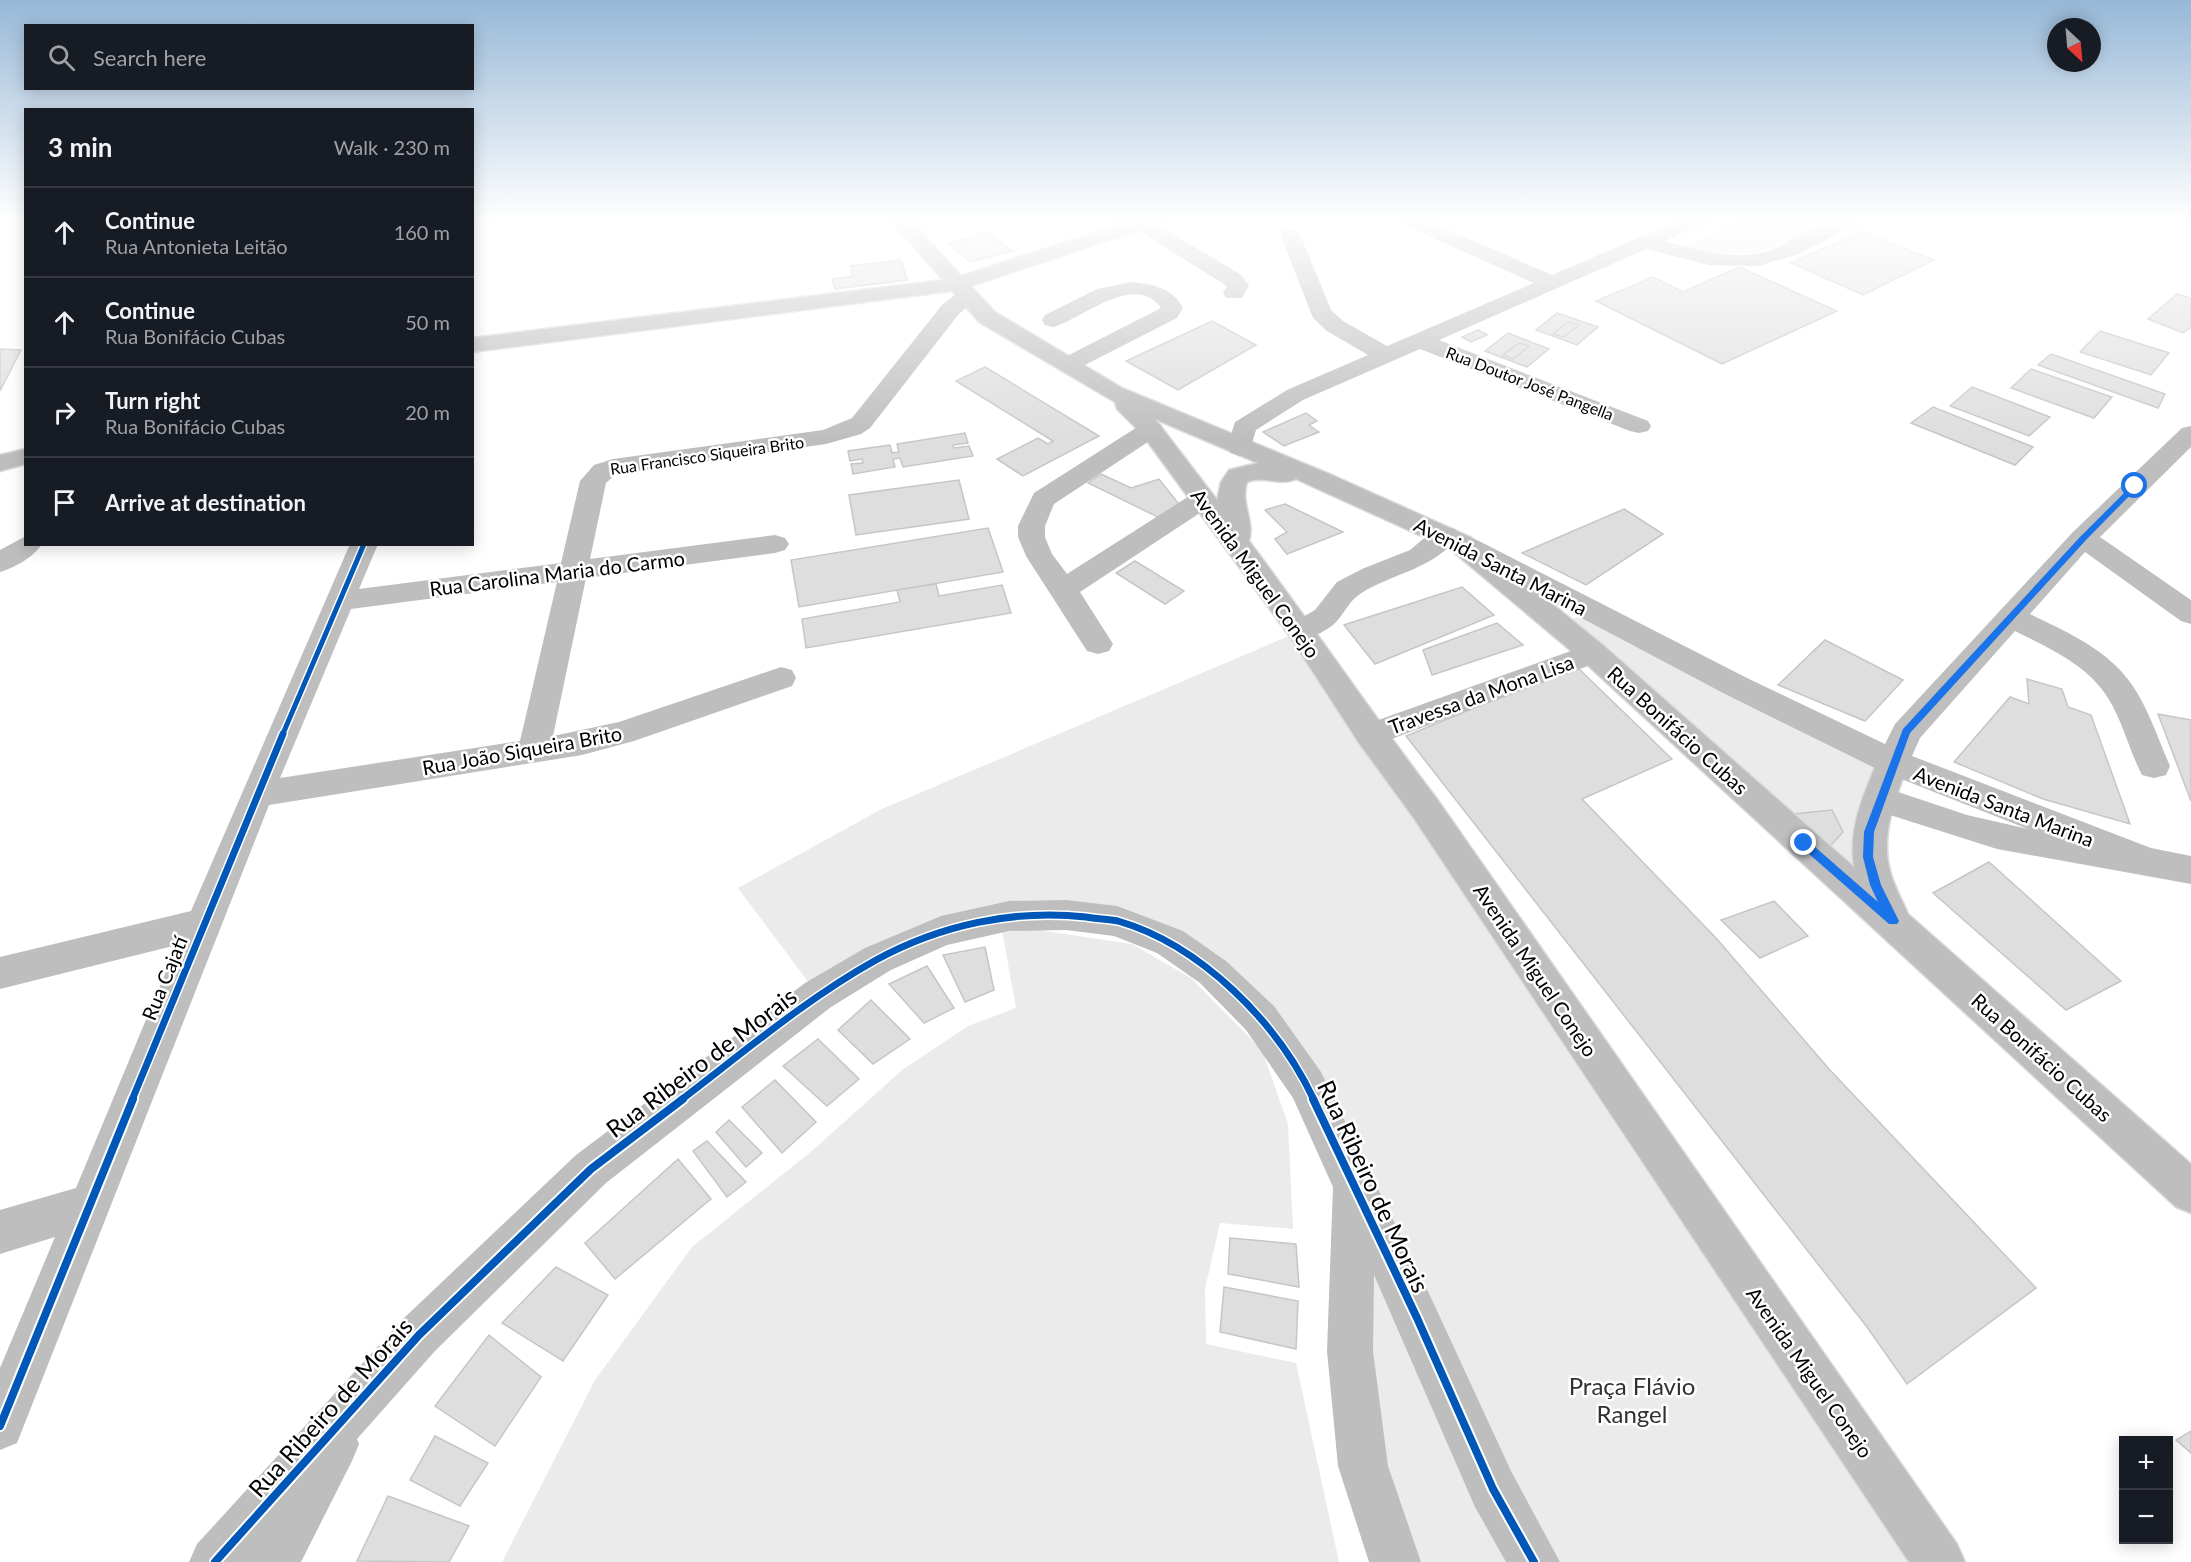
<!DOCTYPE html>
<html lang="en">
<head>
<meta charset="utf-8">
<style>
	:root { --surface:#171b24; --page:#242831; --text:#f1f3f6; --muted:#9ea1a6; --line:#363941 }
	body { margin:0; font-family:Lato,sans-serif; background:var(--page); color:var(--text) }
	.controls { position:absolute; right:18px; bottom:18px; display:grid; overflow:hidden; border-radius:0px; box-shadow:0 3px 15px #0003 }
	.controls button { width:54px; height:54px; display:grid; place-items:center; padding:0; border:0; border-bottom:2px solid var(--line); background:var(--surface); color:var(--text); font:30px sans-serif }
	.compass { position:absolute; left:2047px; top:18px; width:54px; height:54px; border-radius:50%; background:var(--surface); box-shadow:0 3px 15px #0003; rotate:154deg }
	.stop { position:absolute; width:18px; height:18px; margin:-14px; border:4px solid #1a73e8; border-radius:50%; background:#fff }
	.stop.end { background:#1a73e8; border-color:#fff; box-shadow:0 2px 6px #0008 }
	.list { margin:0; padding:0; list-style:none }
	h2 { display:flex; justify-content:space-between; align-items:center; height:78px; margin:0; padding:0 24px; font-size:26px }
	h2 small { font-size:20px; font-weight:400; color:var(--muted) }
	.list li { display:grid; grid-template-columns:39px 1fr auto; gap:18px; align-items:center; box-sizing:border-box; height:90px; padding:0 24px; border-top:2px solid var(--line) }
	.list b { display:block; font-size:22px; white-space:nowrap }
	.list p { margin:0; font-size:20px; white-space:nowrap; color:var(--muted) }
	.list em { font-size:20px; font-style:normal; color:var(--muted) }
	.icon { flex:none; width:33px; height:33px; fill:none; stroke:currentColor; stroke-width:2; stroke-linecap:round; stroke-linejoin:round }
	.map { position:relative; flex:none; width:2191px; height:1562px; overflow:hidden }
	.search { position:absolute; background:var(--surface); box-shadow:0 3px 15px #0003; left:24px; top:24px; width:450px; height:66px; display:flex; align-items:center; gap:15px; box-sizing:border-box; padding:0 21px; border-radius:0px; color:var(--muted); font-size:22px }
	.panel { position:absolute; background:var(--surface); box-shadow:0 3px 15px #0003; left:24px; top:108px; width:450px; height:438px; border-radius:0px }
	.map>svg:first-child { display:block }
	.green { fill:#ebebeb }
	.building { fill:#dedede; stroke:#c6c6c6; stroke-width:1.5 }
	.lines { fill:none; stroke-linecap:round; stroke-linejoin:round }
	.major-casing { stroke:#dbdbdb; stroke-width:3 }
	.minor { fill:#bebebe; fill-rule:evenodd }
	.major { fill:#bebebe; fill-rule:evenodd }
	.cycleway-far2-casing { stroke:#fff; stroke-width:8 }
	.cycleway-far1-casing { stroke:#fff; stroke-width:10 }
	.cycleway-casing { stroke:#fff; stroke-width:12 }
	.cycleway-far2 { stroke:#0057b8; stroke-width:5 }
	.cycleway-far1 { stroke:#0057b8; stroke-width:7 }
	.cycleway { stroke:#0057b8; stroke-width:8 }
	.route { fill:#1a73e8 }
	.labels { text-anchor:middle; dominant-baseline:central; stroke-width:5; stroke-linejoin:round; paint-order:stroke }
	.far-street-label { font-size:16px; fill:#000; stroke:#fff }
	.street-label { font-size:20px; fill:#000; stroke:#fff }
	.near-street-label { font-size:24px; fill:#000; stroke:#fff }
	.near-park-label { font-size:24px; fill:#313131; stroke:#fff }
</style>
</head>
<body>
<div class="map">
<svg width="2191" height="1562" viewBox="0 0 2191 1562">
	<rect width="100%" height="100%" fill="#fff"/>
	<g class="green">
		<path d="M 1746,220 L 1833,220 C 1769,250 1754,264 1682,247 Z"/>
		<path d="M 1597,614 L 1893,762 L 1880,799 L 1893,921 L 1564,620 Z"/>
		<path d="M 1296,633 L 1927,1562 L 1396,1562 L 1353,1183 L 1260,1018 L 1117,921 L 1004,925 L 1132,944 L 1191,978 L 1262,1050 L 1288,1124 L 1293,1229 L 1220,1223 L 1205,1289 L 1206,1344 L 1296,1363 L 1339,1562 L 502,1562 L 595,1380 L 692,1247 L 813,1150 L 902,1070 L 968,1026 L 1016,1008 L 1001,925 L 941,931 L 818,995 L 738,888 L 882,809 Z"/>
	</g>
	<g class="building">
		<path d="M 1862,231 L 1934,260 L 1863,295 L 1791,263 Z"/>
		<path d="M 987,232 L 1013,251 L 971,262 L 948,244 Z"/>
		<path d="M 901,260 L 907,280 L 835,289 L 832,279 L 853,276 L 851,266 Z"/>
		<path d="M 1739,267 L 1837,311 L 1722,364 L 1596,301 L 1653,277 L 1683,292 Z"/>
		<path d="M 2177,294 L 2191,298 L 2191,327 L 2183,333 L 2148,319 Z"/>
		<path d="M 1557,313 L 1598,327 L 1577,345 L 1536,330 Z"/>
		<path d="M 1212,321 L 1256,345 L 1178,390 L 1126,361 Z"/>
		<path d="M 1568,322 L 1579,325 L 1563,337 L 1553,334 Z"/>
		<path d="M 1478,330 L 1487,335 L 1471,342 L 1462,337 Z"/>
		<path d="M 2100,331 L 2169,353 L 2151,375 L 2080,352 Z"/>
		<path d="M 1508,333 L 1549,349 L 1527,367 L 1485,351 Z"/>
		<path d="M 1519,343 L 1529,346 L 1513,359 L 1503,355 Z"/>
		<path d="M 0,349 L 21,350 L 0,391 Z"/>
		<path d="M 2051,354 L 2165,394 L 2158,408 L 2038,365 Z"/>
		<path d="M 985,367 L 1099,436 L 1023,476 L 997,459 L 1038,438 L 1048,444 L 1053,441 L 956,381 Z"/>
		<path d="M 2031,369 L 2112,397 L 2094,418 L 2011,388 Z"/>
		<path d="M 1972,387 L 2050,417 L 2029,436 L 1950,406 Z"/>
		<path d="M 1933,407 L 2033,447 L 2015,465 L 1911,423 Z"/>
		<path d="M 1306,413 L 1317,421 L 1309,425 L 1319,432 L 1284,446 L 1263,432 Z"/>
		<path d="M 965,433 L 968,443 L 953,445 L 954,448 L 969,446 L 973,456 L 903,467 L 900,458 L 893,459 L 895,467 L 853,474 L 851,464 L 863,463 L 862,459 L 850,461 L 848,451 L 890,445 L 892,453 L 899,452 L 897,444 Z"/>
		<path d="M 1101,474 L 1131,488 L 1159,479 L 1182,508 L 1164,520 L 1088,483 Z"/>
		<path d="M 959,480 L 969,519 L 856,535 L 849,495 Z"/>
		<path d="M 1285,504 L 1343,532 L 1287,554 L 1275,539 L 1287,532 L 1265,510 Z"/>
		<path d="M 1624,509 L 1663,534 L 1586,585 L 1522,553 Z"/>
		<path d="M 988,528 L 1003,572 L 799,607 L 791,560 Z"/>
		<path d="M 1135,561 L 1184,591 L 1165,604 L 1116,573 Z"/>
		<path d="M 936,584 L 939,596 L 1002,585 L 1011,613 L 806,648 L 802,619 L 900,602 L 897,590 Z"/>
		<path d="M 1462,587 L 1494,615 L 1375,664 L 1344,625 Z"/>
		<path d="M 1497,623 L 1523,645 L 1432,675 L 1423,650 Z"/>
		<path d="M 1825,640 L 1903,680 L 1865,721 L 1778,685 Z"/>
		<path d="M 1576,666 L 1672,759 L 1582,799 L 1716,938 L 1829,1069 L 2036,1288 L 1907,1384 L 1867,1327 L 1406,736 Z"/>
		<path d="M 2027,679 L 2062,689 L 2068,707 L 2091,715 L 2130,824 L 2043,799 L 1954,762 L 2010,697 L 2029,704 Z"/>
		<path d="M 2158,714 L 2191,720 L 2191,801 Z"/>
		<path d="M 1832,810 L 1843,832 L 1824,853 L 1782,815 Z"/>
		<path d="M 1989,862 L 2121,981 L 2066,1010 L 1933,893 Z"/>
		<path d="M 1774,901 L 1808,936 L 1760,958 L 1721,920 Z"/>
		<path d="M 985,947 L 994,990 L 965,1002 L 943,955 Z"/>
		<path d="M 927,966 L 954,1008 L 924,1023 L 889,984 Z"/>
		<path d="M 871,1000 L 910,1039 L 873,1064 L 838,1030 Z"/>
		<path d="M 818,1039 L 859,1079 L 827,1106 L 783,1066 Z"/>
		<path d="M 775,1080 L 816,1122 L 782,1153 L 742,1107 Z"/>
		<path d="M 729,1120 L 762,1153 L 746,1167 L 716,1132 Z"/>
		<path d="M 707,1141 L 746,1182 L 727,1197 L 693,1151 Z"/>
		<path d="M 678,1159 L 711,1199 L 615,1279 L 585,1243 Z"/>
		<path d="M 1230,1238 L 1296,1244 L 1299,1287 L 1228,1274 Z"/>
		<path d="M 556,1267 L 608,1295 L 563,1361 L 502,1323 Z"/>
		<path d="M 1224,1287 L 1298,1301 L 1296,1349 L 1220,1332 Z"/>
		<path d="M 489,1335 L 541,1377 L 495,1446 L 435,1406 Z"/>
		<path d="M 2191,1431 L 2191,1453 L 2176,1440 Z"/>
		<path d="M 435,1436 L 488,1463 L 460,1506 L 410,1480 Z"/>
		<path d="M 388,1496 L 469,1526 L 449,1562 L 357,1561 Z"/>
	</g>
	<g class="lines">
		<g class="major-casing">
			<g id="major">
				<path d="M 890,220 L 911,220 L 961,276 L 1132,220 L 1162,220 L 1159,224 L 971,286 L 995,312 L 1122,388 L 1334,476 L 1470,537 L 1604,646 L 1854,867 C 1848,829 1863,796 1877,762 L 1881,753 L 1893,750 L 1905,753 L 1909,762 C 1896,797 1880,833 1890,871 C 1894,886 1902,900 1908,914 L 2191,1164 L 2191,1213 L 2176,1207 L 1582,660 L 1450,549 L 1296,479 C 1281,487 1264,475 1247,482 C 1240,504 1255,520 1249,541 C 1313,626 1372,714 1437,799 L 1957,1544 L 1965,1562 L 1909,1562 L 1413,817 L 1359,743 L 1291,638 L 1142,434 L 1117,409 L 1115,402 L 979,322 L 952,291 L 472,352 L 472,338 L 943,280 ZM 1155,419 L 1258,463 L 1229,470 L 1221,482 L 1217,500 Z"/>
				<path d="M 26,449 L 26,464 L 0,471 L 0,455 Z"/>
			</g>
		</g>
		<g class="minor">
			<path d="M 1134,220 L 1149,220 L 1240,274 L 1249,285 L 1242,298 L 1226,298 L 1223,293 L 1227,286 L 1224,284 L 1134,228 L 1131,224 Z"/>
			<path d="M 1399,220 L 1426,220 L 1552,275 L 1679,220 L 1706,220 L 1703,224 L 1664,241 C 1696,250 1732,261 1765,252 C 1790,245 1832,211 1855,222 L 1852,226 L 1799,254 L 1758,266 L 1709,265 L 1646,249 L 1439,340 L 1648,421 L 1651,426 L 1648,431 L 1639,433 L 1630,431 L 1420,349 L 1303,400 L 1256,430 L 1249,453 L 1240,456 L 1231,453 L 1227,448 L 1235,422 L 1287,390 L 1368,355 L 1327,331 L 1313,318 L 1280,234 L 1283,230 L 1297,230 L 1300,234 L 1331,310 L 1343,321 L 1387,346 L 1534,283 L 1402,224 Z"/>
			<path d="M 1132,282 C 1152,284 1173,288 1183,308 L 1177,318 L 1077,369 L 1061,369 L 1057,364 L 1061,359 L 1161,308 C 1135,271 1082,319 1053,327 L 1045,325 L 1042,320 L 1045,315 L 1097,289 Z"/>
			<path d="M 968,290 L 976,291 L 979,296 L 958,315 L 870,428 L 861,434 L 826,444 L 616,474 L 606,483 L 590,559 L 775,535 L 785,538 L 789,544 L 785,550 L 775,553 L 586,578 L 553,736 L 619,722 L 781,667 L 792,670 L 796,678 L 792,686 L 634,741 L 582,755 L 269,805 L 17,1443 L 0,1450 L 0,1368 L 55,1237 L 0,1254 L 0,1210 L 76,1188 L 177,945 L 0,989 L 0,957 L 191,911 L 350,544 L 378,544 L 359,589 L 561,563 L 580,481 L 594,465 L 613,459 L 823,430 L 852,418 L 942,305 L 960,291 ZM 557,582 L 520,741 L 280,778 L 351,609 Z"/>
			<path d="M 1151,422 L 1160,424 L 1163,429 L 1160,434 L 1054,504 L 1045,526 L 1045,537 L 1052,554 L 1067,574 L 1194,493 L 1203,491 L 1212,493 L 1216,499 L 1212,505 L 1080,592 L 1113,644 L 1109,651 L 1098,654 L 1087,651 L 1026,556 L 1018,537 L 1018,526 L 1034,493 L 1142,424 Z"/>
			<path d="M 2191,426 L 2191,447 L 2100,537 L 2191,600 L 2191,624 L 2181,621 L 2085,552 L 2030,614 C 2062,630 2096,644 2121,671 C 2145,697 2156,734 2170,766 L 2166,775 L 2154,778 L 2142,775 C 2129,750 2123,722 2108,698 C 2088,665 2049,648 2015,631 L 1920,738 L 1912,756 L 2151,848 L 2191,856 L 2191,884 L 1997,849 L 1868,808 L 1863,799 L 1868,790 L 1880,786 L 1967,815 L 2028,829 L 1881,771 L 1725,694 L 1457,552 L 1453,546 L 1457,540 L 1467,537 L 1477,540 L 1747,678 L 1885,744 L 1895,724 L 2073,532 L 2182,428 Z"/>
			<path d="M 1445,527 L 1455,529 L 1459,535 C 1436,569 1392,573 1360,594 C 1347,602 1342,620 1329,628 C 1315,636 1306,642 1291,638 L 1286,631 L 1291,624 L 1315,610 L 1337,582 L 1362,569 L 1410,550 L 1435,529 Z"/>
			<path d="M 26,536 L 26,544 L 42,544 C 34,557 14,568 0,572 L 0,550 Z"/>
			<path d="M 1593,643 L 1604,646 L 1608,653 L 1604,660 L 1370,747 L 1359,743 L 1354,735 L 1359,727 Z"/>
			<path d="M 1066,900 L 1117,906 L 1183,931 L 1226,961 L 1274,1006 L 1321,1072 L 1433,1302 L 1511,1471 L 1560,1562 L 1506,1562 L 1475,1507 L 1374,1275 L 1373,1351 L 1388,1466 L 1421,1562 L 1369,1562 L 1338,1466 L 1327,1351 L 1333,1187 L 1293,1098 L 1246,1030 L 1200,983 L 1157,953 L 1114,936 L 1066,930 L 1009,931 L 947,945 L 891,970 L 831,1007 L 606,1183 L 435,1351 L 357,1439 L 359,1444 L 352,1461 L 301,1562 L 189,1562 L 197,1544 L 403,1319 L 576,1155 L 805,983 L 865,948 L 941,916 L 1009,901 Z"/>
		</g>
		<use href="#major" class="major"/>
		<g class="cycleway-far2-casing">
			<path id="cycleway-far2" d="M 282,736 L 364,544"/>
		</g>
		<g class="cycleway-far1-casing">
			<g id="cycleway-far1">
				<path d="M 132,1100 L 283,734"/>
				<path d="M 681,1100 C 744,1052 806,999 876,960 C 940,925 1014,909 1086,917 C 1097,919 1108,919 1118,921 C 1201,945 1278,1023 1314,1100"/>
			</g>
		</g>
		<g class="cycleway-casing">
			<g id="cycleway">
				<path d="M 1313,1099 L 1417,1318 L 1493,1489 L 1534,1562"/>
				<path d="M 0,1426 L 133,1099"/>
				<path d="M 215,1562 L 419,1335 L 591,1169 L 683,1099"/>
			</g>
		</g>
		<use href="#cycleway-far2" class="cycleway-far2"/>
		<use href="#cycleway-far1" class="cycleway-far1"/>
		<use href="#cycleway" class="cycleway"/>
	</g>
	<linearGradient id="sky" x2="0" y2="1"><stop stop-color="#97b8d7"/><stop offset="0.5" stop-color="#fff"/><stop offset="1" stop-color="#fff" stop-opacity="0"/></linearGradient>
	<rect width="2191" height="439" fill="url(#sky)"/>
	<path class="route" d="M 2133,484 L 2139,486 L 2086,540 L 1910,733 L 1874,832 L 1873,857 L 1881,885 L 1899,921 L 1897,924 L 1889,924 L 1800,846 L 1800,840 L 1807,840 L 1878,902 L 1870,885 L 1863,857 L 1864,832 L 1903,729 L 2080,537 Z"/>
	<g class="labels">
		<g class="far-street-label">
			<text transform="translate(1530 383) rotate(21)">Rua Doutor José Pangella</text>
			<text transform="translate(707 455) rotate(-8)">Rua Francisco Siqueira Brito</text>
		</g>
		<g class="street-label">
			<text transform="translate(1501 566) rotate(27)">Avenida Santa Marina</text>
			<text transform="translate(557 573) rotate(-7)">Rua Carolina Maria do Carmo</text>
			<text transform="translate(1256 573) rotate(54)">Avenida Miguel Conejo</text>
			<text transform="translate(1481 694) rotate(-20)">Travessa da Mona Lisa</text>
			<text transform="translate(1678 730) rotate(42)">Rua Bonifácio Cubas</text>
			<text transform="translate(522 750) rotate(-10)">Rua João Siqueira Brito</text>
			<text transform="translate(2004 806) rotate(21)">Avenida Santa Marina</text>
			<text transform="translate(1536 970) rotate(56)">Avenida Miguel Conejo</text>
			<text transform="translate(164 978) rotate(-68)">Rua Cajatí</text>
			<text transform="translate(2042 1057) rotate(42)">Rua Bonifácio Cubas</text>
			<text transform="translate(1810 1372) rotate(55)">Avenida Miguel Conejo</text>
		</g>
		<g class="near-street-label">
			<text transform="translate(701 1062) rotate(-37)">Rua Ribeiro de Morais</text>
			<text transform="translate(1374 1186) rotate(65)">Rua Ribeiro de Morais</text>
			<text transform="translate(330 1407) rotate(-48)">Rua Ribeiro de Morais</text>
		</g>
		<g class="near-park-label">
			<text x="1632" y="1385">Praça Flávio<tspan x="1632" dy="28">Rangel</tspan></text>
		</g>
	</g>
</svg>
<div class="controls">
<button>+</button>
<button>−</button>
</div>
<svg class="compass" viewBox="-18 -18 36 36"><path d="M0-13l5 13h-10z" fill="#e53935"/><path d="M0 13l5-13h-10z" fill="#9ea1a6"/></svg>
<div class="stop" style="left:2135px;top:486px"></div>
<div class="stop end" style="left:1804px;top:843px"></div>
<div class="search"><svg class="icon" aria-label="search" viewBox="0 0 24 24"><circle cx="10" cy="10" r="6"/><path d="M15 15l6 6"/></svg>Search here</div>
<section class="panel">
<h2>3 min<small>Walk · 230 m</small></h2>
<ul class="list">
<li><svg class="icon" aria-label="ahead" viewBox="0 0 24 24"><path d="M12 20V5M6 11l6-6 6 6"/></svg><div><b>Continue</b><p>Rua Antonieta Leitão</p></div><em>160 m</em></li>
<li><svg class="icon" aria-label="ahead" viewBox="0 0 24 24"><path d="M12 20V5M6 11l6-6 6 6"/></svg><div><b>Continue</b><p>Rua Bonifácio Cubas</p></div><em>50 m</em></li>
<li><svg class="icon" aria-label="right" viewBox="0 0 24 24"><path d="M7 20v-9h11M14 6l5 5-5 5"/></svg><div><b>Turn right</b><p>Rua Bonifácio Cubas</p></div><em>20 m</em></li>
<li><svg class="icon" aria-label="arrive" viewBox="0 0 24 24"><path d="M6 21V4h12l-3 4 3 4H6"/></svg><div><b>Arrive at destination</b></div></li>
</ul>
</section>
</div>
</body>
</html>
